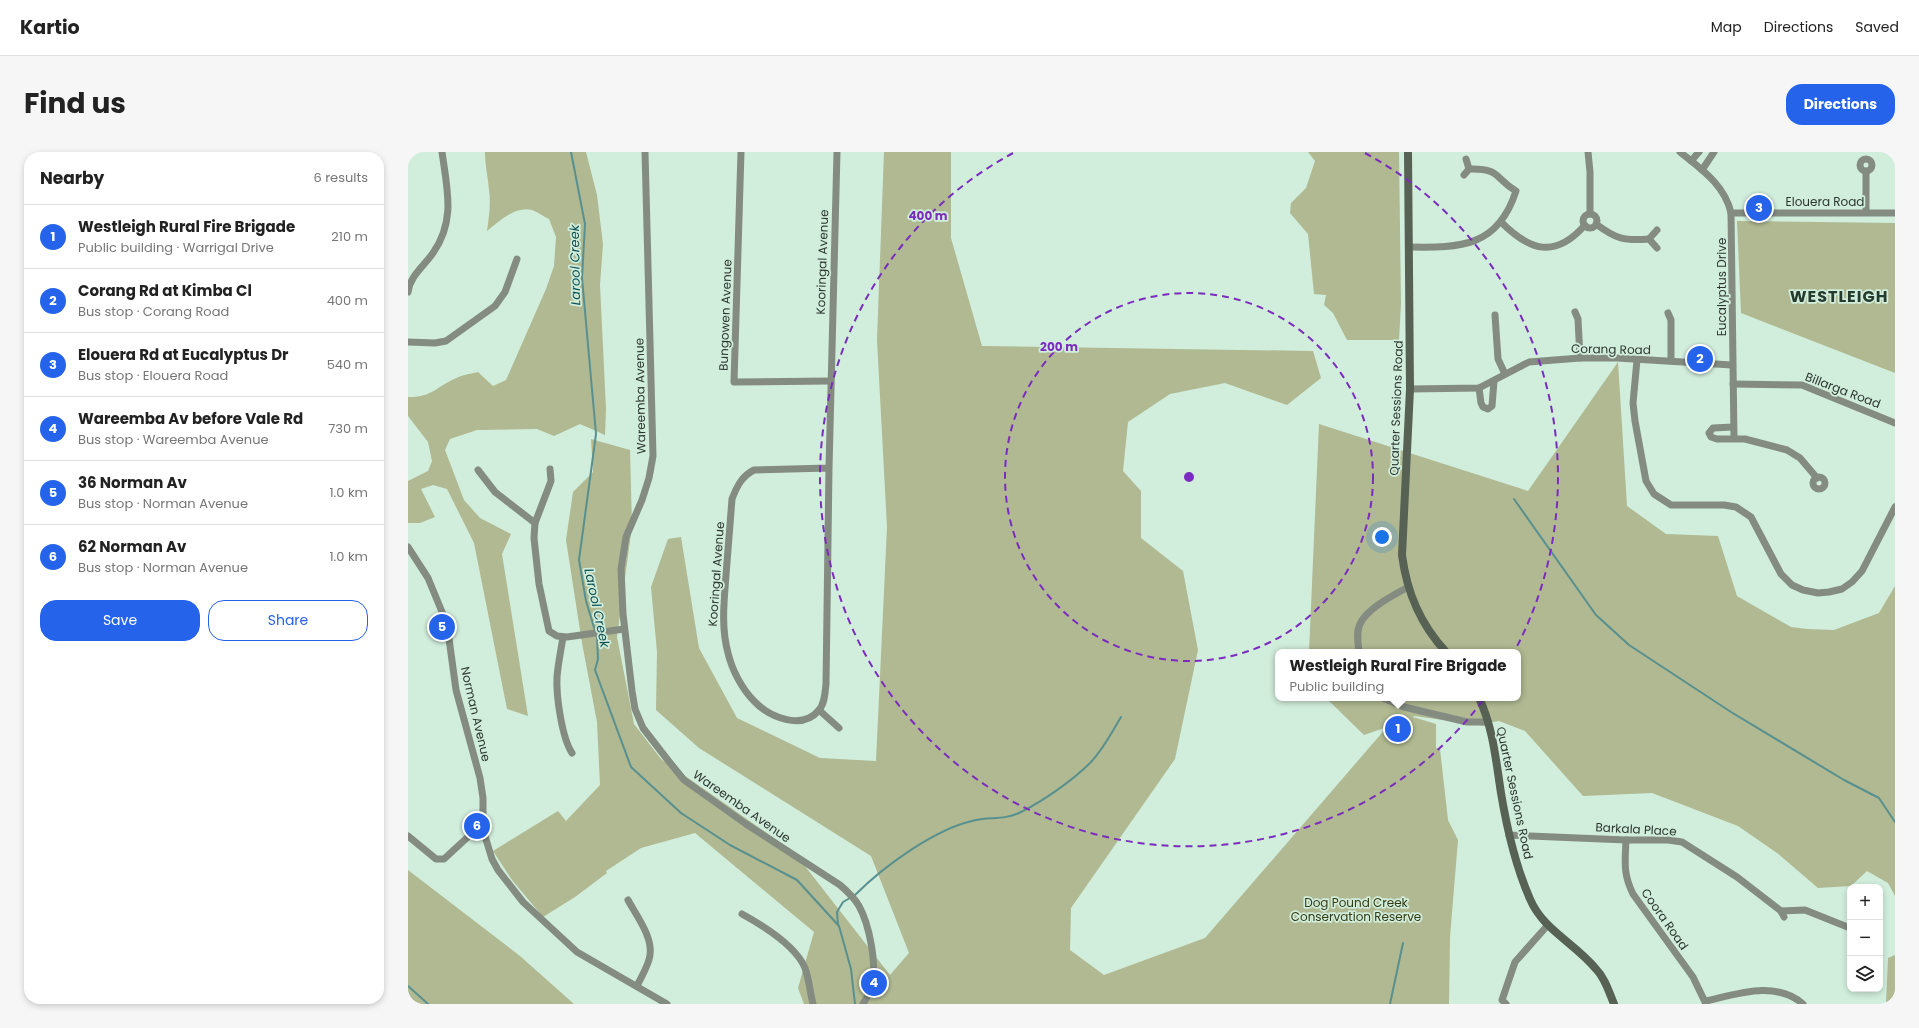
<!DOCTYPE html>
<html lang="en">
<head>
<meta charset="utf-8">
<style>
	:root { --surface:#fff; --page:#f6f6f6; --text:#222; --muted:#767676; --line:#e0e0e0; --accent:#2563eb }
	body { margin:0; font-family:Poppins,sans-serif; background:var(--page); color:var(--text) }
	.controls { position:absolute; right:12px; bottom:12px; display:grid; overflow:hidden; border-radius:8px; box-shadow:0 2px 6px #0003 }
	.controls button { width:36px; height:36px; display:grid; place-items:center; padding:0; border:0; border-bottom:1px solid var(--line); background:var(--surface); color:var(--text); font:20px sans-serif }
	.you { position:absolute; left:974px; top:385px; width:14px; height:14px; margin:-10px; border:3px solid #fff; border-radius:50%; background:#1a73e8; box-shadow:0 0 0 6px #1a73e833 }
	.badge { display:grid; place-items:center; width:26px; height:26px; border-radius:50%; background:var(--accent); color:#fff; font-size:13px; font-weight:700 }
	.pin { position:absolute; translate:-50% -50%; border:2px solid #fff; box-shadow:0 1px 4px #0006 }
	.popup { position:absolute; left:867px; top:497px; width:246px; height:52px; box-sizing:border-box; display:grid; place-content:center; border-radius:8px; background:var(--surface); filter:drop-shadow(0 1px 3px #0005); font-size:13px; white-space:nowrap; color:var(--muted) }
	.popup b { font-size:15px; color:var(--text) }
	.popup::after { content:''; position:absolute; left:50%; top:100%; margin-left:-8px; border:8px solid transparent; border-top-color:var(--surface) }
	.list { margin:0; padding:0; list-style:none }
	h2 { display:flex; justify-content:space-between; align-items:center; height:52px; margin:0; padding:0 16px; font-size:17px }
	h2 small { font-size:13px; font-weight:400; color:var(--muted) }
	.list li { display:grid; grid-template-columns:26px 1fr auto; gap:12px; align-items:center; box-sizing:border-box; height:64px; padding:0 16px; border-top:1px solid var(--line) }
	.list b { display:block; font-size:15px; white-space:nowrap }
	.list p { margin:0; font-size:13px; white-space:nowrap; color:var(--muted) }
	.list em { font-size:13px; font-style:normal; color:var(--muted) }
	.actions { display:flex; gap:8px; padding:12px 16px }
	.actions a { flex:1; padding:9px 0; border:1px solid var(--accent); border-radius:16px; text-align:center; font-size:14px; color:var(--accent) }
	.actions .main { background:var(--accent); color:#fff }
	.icon { flex:none; width:22px; height:22px; fill:none; stroke:currentColor; stroke-width:2; stroke-linecap:round; stroke-linejoin:round }
	.map { position:relative; flex:none; width:1487px; height:852px; overflow:hidden; border-radius:16px }
	header { display:flex; align-items:center; gap:24px; box-sizing:border-box; height:56px; padding:0 20px; background:var(--surface); border-bottom:1px solid var(--line) }
	header strong { font-size:19px }
	nav { display:flex; gap:22px; margin-inline-start:auto; font-size:14px }
	.intro { display:flex; align-items:center; justify-content:space-between; box-sizing:border-box; height:96px; padding:0 24px }
	h1 { margin:0; font-size:28px }
	.button { padding:10px 18px; border-radius:16px; background:var(--accent); color:#fff; font-size:14px; font-weight:700 }
	main { display:flex; gap:24px; padding:0 24px }
	aside { flex:1; background:var(--surface); border-radius:16px; box-shadow:0 2px 6px #0003 }
	.map>svg:first-child { display:block }
	.green { fill:#b0b991 }
	.lines { fill:none; stroke-linecap:round; stroke-linejoin:round }
	.stream { stroke:#58908f; stroke-width:2 }
	.minor { stroke:#848c82; stroke-width:7 }
	.secondary { stroke:#576254; stroke-width:8 }
	.ring { fill:none; stroke:#7b2cbf; stroke-width:2; stroke-dasharray:7 5 }
	.labels { text-anchor:middle; dominant-baseline:central; stroke-width:3.5; stroke-linejoin:round; paint-order:stroke }
	.street-label { font-size:12px; fill:#2b362f; stroke:#d1eddc }
	.park-label { font-size:12px; fill:#343b12; stroke:#d1eddc }
	.water-label { font-size:13px; font-style:italic; fill:#0d5052; stroke:#d1eddc }
	.district-label { font-size:16px; font-weight:bold; letter-spacing:1px; fill:#253b2e; stroke:#d1eddc }
	.centre { fill:#7b2cbf; stroke:#d1eddc; stroke-width:2 }
	.ring-label { font-size:12px; text-anchor:middle; font-weight:bold; fill:#7b2cbf; stroke:#d1eddc; stroke-width:3.5; stroke-linejoin:round; paint-order:stroke }
</style>
</head>
<body>
<header>
<strong>Kartio</strong>
<nav><a>Map</a><a>Directions</a><a>Saved</a></nav>
</header>
<div class="intro"><h1>Find us</h1><a class="button">Directions</a></div>
<main>
<aside>
<h2>Nearby<small>6 results</small></h2>
<ul class="list">
<li><span class="badge">1</span><div><b>Westleigh Rural Fire Brigade</b><p>Public building · Warrigal Drive</p></div><em>210 m</em></li>
<li><span class="badge">2</span><div><b>Corang Rd at Kimba Cl</b><p>Bus stop · Corang Road</p></div><em>400 m</em></li>
<li><span class="badge">3</span><div><b>Elouera Rd at Eucalyptus Dr</b><p>Bus stop · Elouera Road</p></div><em>540 m</em></li>
<li><span class="badge">4</span><div><b>Wareemba Av before Vale Rd</b><p>Bus stop · Wareemba Avenue</p></div><em>730 m</em></li>
<li><span class="badge">5</span><div><b>36 Norman Av</b><p>Bus stop · Norman Avenue</p></div><em>1.0 km</em></li>
<li><span class="badge">6</span><div><b>62 Norman Av</b><p>Bus stop · Norman Avenue</p></div><em>1.0 km</em></li>
</ul>
<div class="actions"><a class="main">Save</a><a>Share</a></div>
</aside>
<div class="map">
<svg width="1487" height="852" viewBox="0 0 1487 852">
	<rect width="100%" height="100%" fill="#d1eddc"/>
	<g class="green">
		<path d="M 77,0 L 178,0 L 189,43 L 195,92 L 192,133 L 198,257 L 197,283 L 172,272 L 146,284 L 129,277 L 69,278 L 42,287 L 37,298 L 56,348 L 72,366 L 103,382 L 94,402 L 120,564 L 99,557 L 66,391 L 39,337 L 25,333 L 13,337 L 27,365 L 12,371 L 0,371 L 0,329 L 20,319 L 24,309 L 20,290 L 0,264 L 0,245 C 22,246 29,235 46,227 C 54,223 61,222 70,220 L 85,234 L 98,228 L 138,137 L 146,114 L 148,85 L 141,67 C 136,65 130,60 124,58 C 107,54 91,69 79,79 C 81,65 83,52 81,38 C 80,25 77,13 77,0 Z"/>
		<path d="M 476,0 L 543,0 L 543,86 L 574,194 L 905,199 L 913,226 L 879,253 L 817,231 L 762,242 L 720,270 L 715,319 L 733,339 L 733,386 L 775,419 L 790,498 L 767,607 L 663,756 L 662,798 L 696,823 L 797,786 L 979,575 L 956,583 L 918,546 L 1110,546 L 1110,500 L 901,500 L 911,272 L 1120,339 L 1210,210 L 1219,354 L 1258,382 L 1310,384 L 1329,444 L 1383,475 L 1399,477 L 1426,478 L 1471,461 L 1487,434 L 1487,744 L 1480,731 L 1459,719 L 1443,734 L 1410,736 L 1369,701 L 1330,674 L 1244,641 L 1175,644 L 1117,579 L 1091,569 L 1084,570 L 1077,574 L 1006,564 L 1005,565 L 1028,572 L 1028,596 L 1032,597 L 1040,668 L 1050,688 L 1042,785 L 1041,852 L 396,852 L 390,836 L 406,780 L 287,681 L 233,696 L 198,719 L 199,721 L 167,745 L 135,765 L 104,728 L 85,699 L 150,659 L 158,669 L 192,633 L 189,570 L 174,491 L 158,388 L 165,340 L 185,320 L 183,287 L 222,298 L 224,374 L 209,485 L 226,572 L 253,607 L 386,700 L 482,823 L 501,801 L 463,704 L 291,596 L 248,558 L 249,500 L 243,435 L 260,387 L 273,385 L 291,496 L 329,566 L 412,606 L 468,609 L 479,375 L 469,188 Z"/>
		<path d="M 900,0 L 991,0 L 993,152 L 991,188 L 939,188 L 925,161 L 916,153 L 918,143 L 906,142 L 900,82 L 882,61 L 883,51 L 898,36 L 907,9 Z"/>
		<path d="M 1329,69 L 1487,71 L 1487,221 L 1333,161 Z"/>
		<path d="M 0,718 L 112,804 L 166,852 L 0,852 Z"/>
		<path d="M 1487,803 L 1487,852 L 1478,852 L 1480,806 Z"/>
	</g>
	<g class="lines">
		<g class="stream">
			<path d="M 163,0 L 177,72 L 174,126 L 188,282 L 171,408 L 178,449 L 189,485 L 190,507 L 187,518 L 223,615 L 273,661 L 322,693 L 389,728 L 431,774 L 443,817 L 447,852"/>
			<path d="M 1106,347 L 1188,463 L 1221,493 L 1323,560 L 1436,628 L 1471,646 L 1487,670"/>
			<path d="M 447,743 C 476,714 528,676 568,668 C 583,665 598,668 613,660 C 635,649 664,629 682,611 C 695,598 704,580 713,565"/>
			<path d="M 430,773 L 429,760 L 435,750 L 442,746"/>
			<path d="M 0,834 L 20,852"/>
			<path d="M 982,852 L 995,791"/>
		</g>
		<g class="minor">
			<path d="M 237,0 L 245,304 L 241,326 L 234,348 L 218,385 L 213,417 L 215,462 L 224,539 L 227,557 L 235,576 L 259,607 L 276,628 L 338,672 L 432,733 C 439,739 446,745 451,754 C 461,772 469,811 464,832 C 462,839 459,846 455,852"/>
			<path d="M 333,0 L 326,230 L 422,229"/>
			<path d="M 1180,0 L 1182,20 L 1182,62"/>
			<path d="M 1272,0 C 1293,17 1317,33 1323,61 L 1326,286"/>
			<circle cx="1458" cy="13" r="6"/>
			<path d="M 1058,7 L 1061,17"/>
			<path d="M 1283,9 L 1291,0"/>
			<path d="M 1294,18 L 1306,0"/>
			<path d="M 1458,60 L 1458,20"/>
			<path d="M 1323,61 L 1487,61"/>
			<circle cx="1182" cy="69" r="7"/>
			<path d="M 1093,70 C 1122,99 1147,107 1177,73"/>
			<path d="M 1188,72 C 1208,87 1216,89 1241,87 L 1249,96"/>
			<path d="M 1241,87 L 1249,78"/>
			<path d="M 1001,95 C 1053,96 1090,95 1108,39 C 1087,27 1093,16 1061,17 L 1056,23"/>
			<path d="M 0,140 C 2,124 16,114 25,101 C 48,68 39,37 34,0"/>
			<path d="M 1167,160 L 1170,167 L 1172,206"/>
			<path d="M 1260,161 L 1263,168 L 1263,209"/>
			<path d="M 1087,163 L 1090,207 L 1097,222"/>
			<path d="M 0,190 L 27,191 L 38,189 L 87,154 L 97,140 L 109,107"/>
			<path d="M 1229,208 L 1225,251 L 1227,269 L 1238,329 L 1246,342 L 1263,353 L 1316,353 L 1328,355 L 1343,365 L 1373,422 L 1384,433 L 1395,438 L 1410,441 L 1421,440 L 1434,437 L 1444,430 L 1454,419 L 1487,355"/>
			<path d="M 1325,232 L 1394,233 L 1487,271"/>
			<path d="M 1071,236 L 1073,251 L 1075,255 L 1080,257 L 1084,254 L 1086,229"/>
			<path d="M 1002,237 L 1071,236 L 1121,210 L 1172,206 L 1209,206 L 1324,213"/>
			<path d="M 1325,275 L 1305,276 L 1301,281 L 1303,285 L 1309,287 L 1337,287 L 1379,298 L 1392,306 L 1409,326"/>
			<path d="M 421,316 L 418,532 C 417,540 417,551 411,558 C 394,579 361,565 346,549 C 334,537 324,518 320,501 C 313,475 316,450 318,423 C 320,397 322,372 324,347 C 329,334 334,324 346,318 L 421,316 L 429,0"/>
			<path d="M 142,317 L 143,329 L 127,371 L 126,386 L 131,432 L 141,479 L 149,484 L 159,485 L 216,477"/>
			<path d="M 70,318 L 87,340 L 127,371"/>
			<circle cx="1411" cy="331" r="6"/>
			<path d="M 0,395 L 20,426 L 39,472 L 48,538 L 72,626 L 75,646 L 75,667 L 77,684 L 84,707 L 90,718 L 115,750 L 169,800 L 259,852"/>
			<path d="M 155,485 C 153,498 150,512 149,525 C 148,544 154,586 164,601"/>
			<path d="M 951,500 C 950,491 948,480 952,472 C 959,456 986,443 1000,435"/>
			<path d="M 975,546 L 996,555 L 1059,570 L 1080,570"/>
			<path d="M 411,558 L 431,576"/>
			<path d="M 1101,683 L 1218,688 L 1260,688 L 1274,690 L 1329,725 L 1373,759 L 1376,765"/>
			<path d="M 0,684 L 28,707 L 36,707 L 75,671"/>
			<path d="M 1218,688 C 1217,710 1215,722 1225,742 L 1285,825 L 1298,852"/>
			<path d="M 220,748 C 228,763 245,785 242,803 C 241,813 233,825 229,834"/>
			<path d="M 1373,759 L 1397,758 L 1442,776"/>
			<path d="M 334,762 C 354,773 388,794 397,816 C 401,827 402,840 405,852"/>
			<path d="M 1298,849 C 1329,842 1368,828 1395,852"/>
			<path d="M 1098,852 L 1094,848 L 1107,810 L 1139,774"/>
		</g>
		<g class="secondary">
			<path d="M 1000,0 L 1002,237 L 994,403 C 999,441 1012,472 1038,500"/>
			<path d="M 1071,546 C 1085,575 1088,609 1093,641 C 1099,677 1107,713 1122,747 C 1135,778 1167,791 1188,817 C 1197,826 1201,840 1206,852"/>
		</g>
	</g>
	<g class="ring">
		<circle cx="781" cy="325" r="184"/>
		<path d="M957 1A369 369 0 1 1 605 1"/>
	</g>
	<g class="labels">
		<g class="street-label">
			<text x="1417" y="49">Elouera Road</text>
			<text transform="translate(414 110) rotate(-88)">Kooringal Avenue</text>
			<text transform="translate(1313 135) rotate(-90)">Eucalyptus Drive</text>
			<text transform="translate(317 163) rotate(-88)">Bungowen Avenue</text>
			<text transform="translate(1203 197) rotate(1)">Corang Road</text>
			<text transform="translate(1435 238) rotate(21)">Billarga Road</text>
			<text transform="translate(232 244) rotate(-91)">Wareemba Avenue</text>
			<text transform="translate(988 256) rotate(-88)">Quarter Sessions Road</text>
			<text transform="translate(308 422) rotate(-86)">Kooringal Avenue</text>
			<text transform="translate(68 562) rotate(77)">Norman Avenue</text>
			<text transform="translate(1107 641) rotate(78)">Quarter Sessions Road</text>
			<text transform="translate(334 654) rotate(35)">Wareemba Avenue</text>
			<text transform="translate(1228 677) rotate(3)">Barkala Place</text>
			<text transform="translate(1257 767) rotate(55)">Coora Road</text>
		</g>
		<g class="park-label">
			<text x="948" y="750">Dog Pound Creek<tspan x="948" dy="14">Conservation Reserve</tspan></text>
		</g>
		<g class="water-label">
			<text transform="translate(167 113) rotate(-91)">Larool Creek</text>
			<text transform="translate(189 456) rotate(78)">Larool Creek</text>
		</g>
		<g class="district-label">
			<text x="1431" y="144">WESTLEIGH</text>
		</g>
	</g>
	<circle cx="781" cy="325" r="6" class="centre"/>
	<g class="ring-label">
		<text x="520" y="68">400 m</text>
		<text x="651" y="199">200 m</text>
	</g>
</svg>
<div class="controls">
<button>+</button>
<button>−</button>
<button><svg class="icon" aria-label="layers" viewBox="0 0 24 24"><path d="M12 4l9 5-9 5-9-5zM3 14l9 5 9-5"/></svg></button>
</div>
<div class="you"></div>
<div class="pin badge" style="left:990px;top:577px">1</div>
<div class="popup"><b>Westleigh Rural Fire Brigade</b>Public building</div>
<div class="pin badge" style="left:1292px;top:207px">2</div>
<div class="pin badge" style="left:1351px;top:56px">3</div>
<div class="pin badge" style="left:466px;top:831px">4</div>
<div class="pin badge" style="left:34px;top:475px">5</div>
<div class="pin badge" style="left:69px;top:674px">6</div>
</div>
</main>
</body>
</html>
